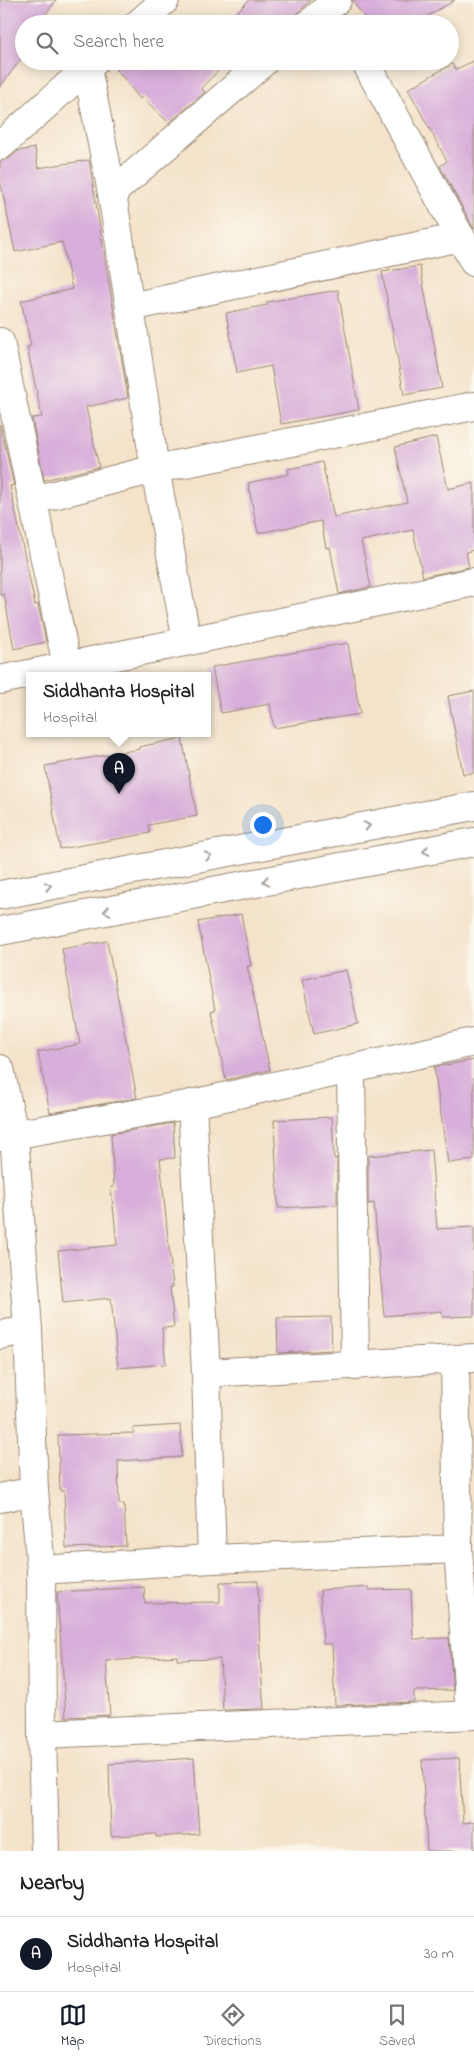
<!DOCTYPE html>
<html lang="en">
<head>
<meta charset="utf-8">
<style>
	:root { --surface:#fff; --page:#f2f2f2; --text:#202124; --muted:#757577; --line:#e0e0e0; --accent:#111827 }
	body { margin:0; font-family:"Indie Flower",sans-serif; background:var(--page); color:var(--text) }
	.you { position:absolute; left:262px; top:824px; width:18px; height:18px; margin:-12px; border:4px solid #fff; border-radius:50%; background:#1a73e8; box-shadow:0 0 0 8px #1a73e833 }
	.badge { display:grid; place-items:center; width:32px; height:32px; border-radius:50%; background:var(--accent); color:#fff; font-size:16px; font-weight:700 }
	.pin { position:absolute; translate:-50% -41px; filter:drop-shadow(0 1px 2px #0008) }
	.pin::after { content:''; position:absolute; top:26px; width:18px; height:15px; background:inherit; clip-path:polygon(0 0,100% 0,50% 100%) }
	.popup { position:absolute; left:26px; top:672px; width:185px; height:65px; box-sizing:border-box; display:grid; place-content:center; border-radius:0px; background:var(--surface); filter:drop-shadow(0 1px 4px #0005); font-size:16px; white-space:nowrap; color:var(--muted) }
	.popup b { font-size:19px; color:var(--text) }
	.popup::after { content:''; position:absolute; left:50%; top:100%; margin-left:-10px; border:10px solid transparent; border-top-color:var(--surface) }
	.list { margin:0; padding:0; list-style:none }
	h2 { display:flex; justify-content:space-between; align-items:center; height:65px; margin:0; padding:0 20px; font-size:21px }
	h2 small { font-size:16px; font-weight:400; color:var(--muted) }
	.list li { display:grid; grid-template-columns:32px 1fr auto; gap:15px; align-items:center; box-sizing:border-box; height:75px; padding:0 20px; border-top:1px solid var(--line) }
	.list b { display:block; font-size:19px; white-space:nowrap }
	.list p { margin:0; font-size:16px; white-space:nowrap; color:var(--muted) }
	.list em { font-size:16px; font-style:normal; color:var(--muted) }
	.icon { flex:none; width:28px; height:28px; fill:none; stroke:currentColor; stroke-width:2; stroke-linecap:round; stroke-linejoin:round }
	.map { position:relative; flex:none; width:474px; height:1851px; overflow:hidden }
	.search { position:absolute; background:var(--surface); box-shadow:0 2px 12px #0003; left:15px; right:15px; top:15px; height:55px; display:flex; align-items:center; gap:12px; box-sizing:border-box; padding:0 18px; border-radius:28px; color:var(--muted); font-size:19px }
	.sheet { height:140px; background:var(--surface) }
	nav { display:flex; justify-content:space-around; align-items:center; box-sizing:border-box; height:70px; border-top:1px solid var(--line); background:var(--surface); font-size:14px; color:var(--muted) }
	nav a { display:grid; justify-items:center; gap:2px }
	nav .on { color:var(--accent) }
	.map>svg:first-child { display:block }
	.building { fill:#d8aeda }
	.lines { fill:none; stroke-linecap:round; stroke-linejoin:round }
	.minor-casing { stroke:#988674; stroke-width:30 }
	.minor { stroke:#fff; stroke-width:28 }
	.oneway { stroke:#a79f9a }
</style>
</head>
<body>
<div class="map">
<svg width="474" height="1851" viewBox="0 0 474 1851">
	<rect width="100%" height="100%" fill="#fbf7ec"/>
	<filter id="ink" filterUnits="userSpaceOnUse"><feTurbulence type="fractalNoise" baseFrequency=".02" numOctaves="2"/><feDisplacementMap in="SourceGraphic" scale="10" xChannelSelector="R" yChannelSelector="G"/><feConvolveMatrix kernelMatrix="1 2 1 2 8 2 1 2 1" color-interpolation-filters="sRGB"/></filter>
	<filter id="wash" filterUnits="userSpaceOnUse"><feTurbulence type="fractalNoise" baseFrequency=".0096" numOctaves="4" result="noise"/><feDisplacementMap in="SourceGraphic" scale="20" xChannelSelector="R" yChannelSelector="G"/><feGaussianBlur stdDeviation="1.12" result="paint"/><feColorMatrix in="noise" values="0 0 0 0 0 0 0 0 0 0 0 0 0 0 0 0 0 1.4 0 .05"/><feComposite in="paint" operator="in"/></filter>
	<g filter="url(#wash)">
		<rect width="100%" height="100%" fill="#f4e3ca"/>
		<g id="blocks">
			<g class="building">
				<path d="M 0,0 L 56,0 L 39,24 L 24,24 L 24,55 L 0,87 Z"/>
				<path d="M 249,0 L 311,0 L 286,24 L 225,24 Z"/>
				<path d="M 352,0 L 455,0 L 414,24 L 369,24 Z"/>
				<path d="M 110,61 L 226,61 L 227,62 L 201,88 L 205,92 L 169,123 L 142,97 L 140,99 Z"/>
				<path d="M 474,61 L 474,229 L 440,166 L 447,161 L 408,89 L 452,64 L 456,69 Z"/>
				<path d="M 35,148 L 38,168 L 89,160 L 128,398 L 86,407 L 99,467 L 44,480 L 32,418 L 42,417 L 27,347 L 31,346 L 21,301 L 72,289 L 62,242 L 15,252 L 0,180 L 0,161 L 10,158 L 18,151 Z"/>
				<path d="M 420,266 L 442,388 L 404,395 L 382,272 Z"/>
				<path d="M 338,290 L 359,410 L 281,424 L 271,366 L 237,373 L 226,313 L 267,305 L 267,302 Z"/>
				<path d="M 0,424 L 14,485 L 10,486 L 35,605 L 38,604 L 46,642 L 14,649 L 4,594 L 0,595 Z"/>
				<path d="M 436,437 L 448,489 L 474,483 L 474,550 L 466,552 L 469,567 L 423,577 L 413,530 L 361,541 L 371,587 L 339,594 L 330,547 L 326,548 L 321,521 L 258,533 L 248,483 L 289,474 L 288,469 L 322,462 L 334,517 L 407,502 L 395,447 Z"/>
				<path d="M 348,643 L 360,714 L 274,728 L 270,704 L 221,713 L 212,667 Z"/>
				<path d="M 474,691 L 474,773 L 463,774 L 448,696 Z"/>
				<path d="M 182,738 L 197,816 L 148,825 L 150,833 L 60,849 L 45,766 L 140,749 L 139,747 Z"/>
				<path d="M 241,914 L 251,966 L 247,966 L 270,1070 L 226,1080 L 211,1011 L 215,1010 L 198,922 Z"/>
				<path d="M 107,941 L 137,1098 L 50,1113 L 38,1052 L 80,1044 L 62,949 Z"/>
				<path d="M 346,970 L 358,1024 L 314,1034 L 302,980 Z"/>
				<path d="M 474,1060 L 474,1160 L 448,1163 L 434,1067 Z"/>
				<path d="M 332,1117 L 334,1159 L 337,1158 L 337,1205 L 278,1208 L 274,1120 Z"/>
				<path d="M 173,1123 L 175,1158 L 160,1159 L 173,1287 L 170,1287 L 174,1327 L 162,1328 L 166,1364 L 118,1368 L 111,1298 L 63,1303 L 58,1251 L 117,1245 L 111,1187 L 114,1187 L 111,1134 Z"/>
				<path d="M 431,1150 L 437,1229 L 474,1227 L 474,1316 L 442,1317 L 442,1311 L 384,1316 L 374,1203 L 368,1204 L 368,1156 Z"/>
				<path d="M 331,1317 L 332,1350 L 278,1353 L 277,1318 Z"/>
				<path d="M 180,1425 L 182,1457 L 118,1461 L 119,1504 L 124,1504 L 126,1546 L 66,1548 L 64,1491 L 60,1491 L 58,1435 L 134,1433 L 133,1428 Z"/>
				<path d="M 258,1581 L 260,1655 L 264,1709 L 223,1710 L 220,1659 L 177,1660 L 177,1656 L 106,1661 L 110,1715 L 66,1717 L 57,1592 L 144,1587 L 145,1603 L 220,1602 L 220,1582 Z"/>
				<path d="M 369,1587 L 369,1590 L 411,1589 L 413,1639 L 449,1638 L 453,1690 L 414,1691 L 414,1702 L 335,1705 L 332,1644 L 323,1644 L 320,1590 Z"/>
				<path d="M 194,1758 L 199,1834 L 156,1837 L 156,1834 L 111,1836 L 109,1764 Z"/>
				<path d="M 459,1758 L 463,1823 L 474,1822 L 474,1851 L 427,1851 L 422,1760 Z"/>
			</g>
		</g>
	</g>
	<g filter="url(#ink)">
		<use href="#blocks" fill-opacity="0" stroke="#988674" stroke-width="1"/>
		<g class="lines">
			<g class="minor-casing">
				<g id="minor">
					<path d="M 138,24 L 165,0"/>
					<path d="M 309,24 L 337,0"/>
					<path d="M 365,61 L 474,262"/>
					<path d="M 87,68 L 112,193 L 155,469 L 187,641"/>
					<path d="M 0,146 L 95,61"/>
					<path d="M 112,193 L 265,61"/>
					<path d="M 130,307 L 461,237"/>
					<path d="M 0,342 L 67,666"/>
					<path d="M 34,500 L 155,469 L 474,406"/>
					<path d="M 0,680 L 474,582"/>
					<path d="M 0,895 L 474,806"/>
					<path d="M 0,931 L 474,842"/>
					<path d="M 0,1069 L 14,1134 L 28,1330 L 34,1491 L 41,1570 L 42,1734 L 45,1851"/>
					<path d="M 351,1070 L 355,1366"/>
					<path d="M 192,1104 L 206,1373 L 212,1559"/>
					<path d="M 0,1137 L 192,1104 L 474,1042"/>
					<path d="M 0,1335 L 28,1330"/>
					<path d="M 455,1359 L 458,1549 L 470,1715"/>
					<path d="M 206,1373 L 474,1358"/>
					<path d="M 0,1498 L 34,1491"/>
					<path d="M 41,1570 L 212,1559 L 458,1549"/>
					<path d="M 42,1734 L 474,1715"/>
				</g>
			</g>
			<use href="#minor" class="minor"/>
		</g>
		<defs><path id="oneway-chevron" d="M-2-3.5L2.5 0L-2 3.5" fill="none" stroke-width="1.6" stroke-linecap="round" stroke-linejoin="round" transform="scale(1.25)"/></defs>
		<g class="oneway">
			<use href="#oneway-chevron" transform="translate(367 826) rotate(-11)"/>
			<use href="#oneway-chevron" transform="translate(426 851) rotate(169)"/>
			<use href="#oneway-chevron" transform="translate(208 856) rotate(-11)"/>
			<use href="#oneway-chevron" transform="translate(266 881) rotate(169)"/>
			<use href="#oneway-chevron" transform="translate(48 886) rotate(-11)"/>
			<use href="#oneway-chevron" transform="translate(107 911) rotate(169)"/>
		</g>
	</g>
</svg>
<div class="you"></div>
<div class="pin badge" style="left:119px;top:794px">A</div>
<div class="popup"><b>Siddhanta Hospital</b>Hospital</div>
<div class="search"><svg class="icon" aria-label="search" viewBox="0 0 24 24"><circle cx="10" cy="10" r="6"/><path d="M15 15l6 6"/></svg>Search here</div>
</div>
<section class="sheet">
<h2>Nearby<small></small></h2>
<ul class="list">
<li><span class="badge">A</span><div><b>Siddhanta Hospital</b><p>Hospital</p></div><em>30 m</em></li>
</ul>
</section>
<nav>
<a class="on"><svg class="icon" aria-label="map" viewBox="0 0 24 24"><path d="M3 6l6-2 6 2 6-2v14l-6 2-6-2-6 2zM9 4v14M15 6v14"/></svg>Map</a>
<a><svg class="icon" aria-label="directions" viewBox="0 0 24 24"><path d="M12 3l9 9-9 9-9-9zM9 14v-3h6M13 9l2 2-2 2"/></svg>Directions</a>
<a><svg class="icon" aria-label="saved" viewBox="0 0 24 24"><path d="M7 4h10v16l-5-4-5 4z"/></svg>Saved</a>
</nav>
</body>
</html>
